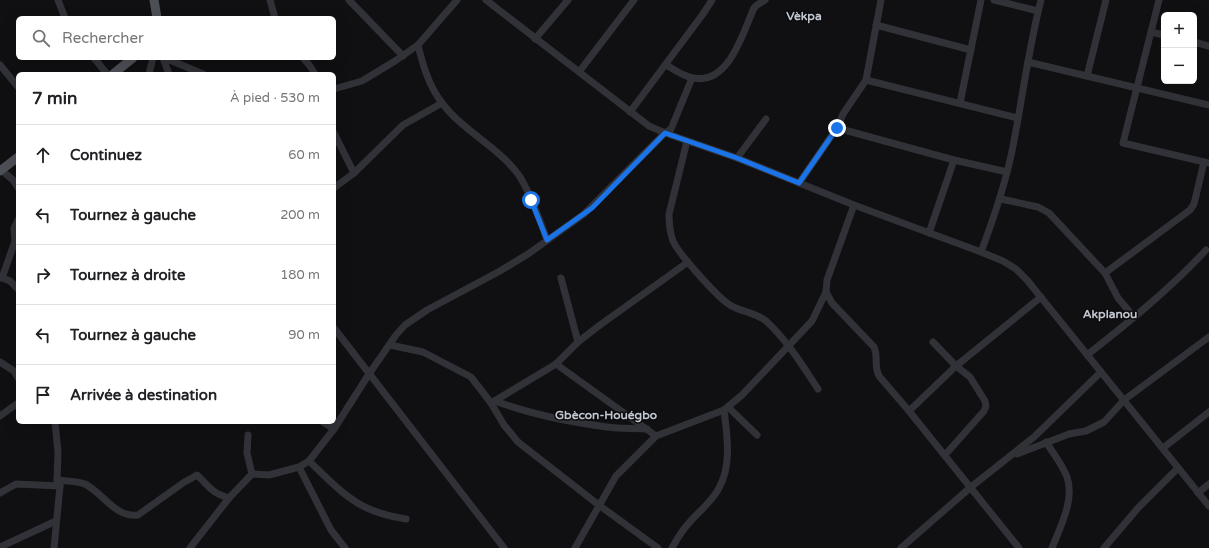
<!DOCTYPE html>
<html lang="fr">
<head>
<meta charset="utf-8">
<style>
	:root { --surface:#fff; --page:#f2f2f2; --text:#202124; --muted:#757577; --line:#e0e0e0 }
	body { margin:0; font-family:"Varela Round",sans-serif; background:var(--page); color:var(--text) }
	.controls { position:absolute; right:12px; top:12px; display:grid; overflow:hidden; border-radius:6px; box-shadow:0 4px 16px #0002 }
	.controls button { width:36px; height:36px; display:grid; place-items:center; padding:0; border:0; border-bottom:1px solid var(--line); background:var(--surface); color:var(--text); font:20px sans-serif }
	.stop { position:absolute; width:12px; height:12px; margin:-9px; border:3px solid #1a73e8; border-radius:50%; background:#fff }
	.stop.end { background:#1a73e8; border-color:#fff; box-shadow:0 1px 4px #0008 }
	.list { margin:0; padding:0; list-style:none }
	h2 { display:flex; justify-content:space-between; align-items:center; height:52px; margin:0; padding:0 16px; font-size:17px }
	h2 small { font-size:13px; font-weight:400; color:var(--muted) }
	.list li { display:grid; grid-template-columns:26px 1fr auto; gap:12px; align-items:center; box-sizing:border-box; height:60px; padding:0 16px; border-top:1px solid var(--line) }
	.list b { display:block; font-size:15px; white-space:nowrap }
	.list em { font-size:13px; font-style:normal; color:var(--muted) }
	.icon { flex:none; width:22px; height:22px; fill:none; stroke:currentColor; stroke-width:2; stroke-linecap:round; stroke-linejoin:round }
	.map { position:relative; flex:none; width:1209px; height:548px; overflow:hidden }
	.search { position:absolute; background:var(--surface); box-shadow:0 4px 16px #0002; left:16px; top:16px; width:320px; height:44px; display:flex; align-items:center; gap:10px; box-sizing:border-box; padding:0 14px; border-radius:6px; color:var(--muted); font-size:15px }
	.panel { position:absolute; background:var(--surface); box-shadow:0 4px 16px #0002; left:16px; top:72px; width:320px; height:352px; border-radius:6px }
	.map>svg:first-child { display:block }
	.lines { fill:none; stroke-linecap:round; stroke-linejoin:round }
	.minor { stroke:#313237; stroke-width:7 }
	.major { stroke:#4d4f56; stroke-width:9 }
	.route { stroke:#1a73e8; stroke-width:5 }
	.labels { text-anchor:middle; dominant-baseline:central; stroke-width:3; stroke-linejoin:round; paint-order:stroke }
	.quarter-label { font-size:12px; font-weight:bold; fill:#c1c6cf; stroke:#0b0b0d }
</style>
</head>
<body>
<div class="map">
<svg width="1209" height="548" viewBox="0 0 1209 548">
	<rect width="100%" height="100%" fill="#101012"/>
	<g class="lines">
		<g class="minor">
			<path d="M 58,0 L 65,18"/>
			<path d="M 270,0 L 275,18"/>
			<path d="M 349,0 L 403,56"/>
			<path d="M 486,0 L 649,126 L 665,133 L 737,158 L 854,205 L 981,252 L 1003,261 L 1016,269 L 1027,280 L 1209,506"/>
			<path d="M 994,0 L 1038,11"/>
			<path d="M 1159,0 L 1123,143 L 1209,163"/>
			<path d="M 876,25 L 971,50"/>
			<path d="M 1151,32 L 1164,35"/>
			<path d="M 535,39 L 568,0"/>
			<path d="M 1194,42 L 1209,46"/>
			<path d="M 418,45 C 423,66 429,86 442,103 C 463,131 497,146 518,174 C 528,188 541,223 547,240"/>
			<path d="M 94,58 L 107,74"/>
			<path d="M 163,58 L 169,74"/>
			<path d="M 165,58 L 203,74"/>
			<path d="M 303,58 L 310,66 L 315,74"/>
			<path d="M 1028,62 L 1209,105"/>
			<path d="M 0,65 L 18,87"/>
			<path d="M 666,65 C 674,69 684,77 694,78 C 729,85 743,32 754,8 L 757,5 L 765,0"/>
			<path d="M 579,72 L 634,0"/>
			<path d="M 149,74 L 153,58"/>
			<path d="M 1087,76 L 1106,0"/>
			<path d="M 866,80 L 1018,118"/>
			<path d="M 334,89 L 362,81 L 395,61 L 418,45 L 457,0"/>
			<path d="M 960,103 L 981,0"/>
			<path d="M 630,112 L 703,14 L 712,0"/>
			<path d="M 837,128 L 954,160 L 1007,172"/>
			<path d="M 334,133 L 354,173"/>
			<path d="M 687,141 L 669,214 C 669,222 670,233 673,241 C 678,253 718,298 730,305 C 741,312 755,312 766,321 C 787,340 802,365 818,389"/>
			<path d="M 737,158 L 766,119"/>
			<path d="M 0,169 L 13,180 L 18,188"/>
			<path d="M 799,183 L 837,128 L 843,114 L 866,80 L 881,0"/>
			<path d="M 334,188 L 354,173 L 403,125 L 442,103"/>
			<path d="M 1001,199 L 1038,207 L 1049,213 L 1105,273 L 1118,298 L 1134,317"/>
			<path d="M 929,233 L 954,160"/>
			<path d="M 981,252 C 995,215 1007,180 1014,141 C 1023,94 1029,46 1041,0"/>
			<path d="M 1105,273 L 1190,210 L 1194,204 L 1204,162"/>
			<path d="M 0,277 L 10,281 L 18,289"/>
			<path d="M 2,278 L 15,241 L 14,228 L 18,220"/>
			<path d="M 561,278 L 578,342"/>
			<path d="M 826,292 L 832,303 L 874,347 C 879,358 873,363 879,376 L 909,411 L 1019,548"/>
			<path d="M 334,328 L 504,548"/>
			<path d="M 933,342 L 956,366 L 970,377 L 985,401 L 986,406 L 984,411 L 945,455"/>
			<path d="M 390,345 L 423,352 L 471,377 L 491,403 L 504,425 L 518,442 L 600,506 L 658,548"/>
			<path d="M 1087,355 C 1129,322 1170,289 1206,250"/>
			<path d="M 0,362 L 14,371 L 18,378"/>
			<path d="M 556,364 L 656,436"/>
			<path d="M 495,401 C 530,414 569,422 607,427 C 620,429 634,428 647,429"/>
			<path d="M 491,403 L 556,364 L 578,342 L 600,325 L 688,262"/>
			<path d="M 728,407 L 757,435"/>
			<path d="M 909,411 L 956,366 L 1041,297"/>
			<path d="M 0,416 L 18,403"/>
			<path d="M 323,422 L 334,429"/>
			<path d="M 248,435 L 247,453 L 252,474 L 269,475 L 299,467 L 309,461 L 334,429 L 369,374 L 396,335 L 405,325 L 427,310 L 500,271 L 528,254 L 584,214 L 665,133 L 671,129 L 692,78"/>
			<path d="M 1046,442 C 1053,453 1062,464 1067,477 C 1075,500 1060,527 1052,548"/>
			<path d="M 1163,448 L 1209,412"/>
			<path d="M 1017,454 L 1069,434 L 1086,431 L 1104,422 L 1124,400 L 1209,337"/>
			<path d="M 309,461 C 327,478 345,498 367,508 C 380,514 393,517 406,519"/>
			<path d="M 299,467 L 331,530 L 345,548"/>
			<path d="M 57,480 C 66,481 78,481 85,484 C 103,493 115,518 138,515 L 183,483 L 197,475 C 210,487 210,492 229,498"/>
			<path d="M 0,493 L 16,484 L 60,486"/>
			<path d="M 1198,493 L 1209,484"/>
			<path d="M 0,547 L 56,521"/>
			<path d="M 54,548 L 60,486 L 57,480 L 58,452 L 55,422"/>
			<path d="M 190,548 L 229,498 L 252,474"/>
			<path d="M 575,548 L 616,476 L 656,436 L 724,410 L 742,395 L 812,321 L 826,292 L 827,280 L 854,205"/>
			<path d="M 672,548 C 677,539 682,530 689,523 C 699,511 712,502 719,488 C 732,465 727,435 724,410"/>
			<path d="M 901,548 L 971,487 L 1034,437 L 1101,372"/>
			<path d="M 1104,548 L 1138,508 L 1178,468"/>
		</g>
		<g class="major">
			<path d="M 154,0 L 157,18"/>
			<path d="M 113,74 L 133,58"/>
			<path d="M 0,171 L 18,157"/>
		</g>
	</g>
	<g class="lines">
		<path class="route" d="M 531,200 L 547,240 L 592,208 L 665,133 L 737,158 L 799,183 L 837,128"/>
	</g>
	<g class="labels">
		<g class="quarter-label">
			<text x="804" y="16">Vèkpa</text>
			<text x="1110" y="314">Akplanou</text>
			<text x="606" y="415">Gbècon-Houégbo</text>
		</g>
	</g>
</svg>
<div class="controls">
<button>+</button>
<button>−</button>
</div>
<div class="stop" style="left:531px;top:200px"></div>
<div class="stop end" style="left:837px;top:128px"></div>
<div class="search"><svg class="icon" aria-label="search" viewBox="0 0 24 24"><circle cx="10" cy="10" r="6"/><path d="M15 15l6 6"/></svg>Rechercher</div>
<section class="panel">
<h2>7 min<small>À pied · 530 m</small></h2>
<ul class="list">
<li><svg class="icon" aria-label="ahead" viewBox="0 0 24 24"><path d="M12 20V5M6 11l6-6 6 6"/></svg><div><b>Continuez</b></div><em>60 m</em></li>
<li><svg class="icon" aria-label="left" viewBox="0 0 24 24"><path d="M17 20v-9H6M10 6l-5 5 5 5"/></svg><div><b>Tournez à gauche</b></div><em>200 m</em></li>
<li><svg class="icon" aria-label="right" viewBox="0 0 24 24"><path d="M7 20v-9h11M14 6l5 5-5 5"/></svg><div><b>Tournez à droite</b></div><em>180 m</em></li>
<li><svg class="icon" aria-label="left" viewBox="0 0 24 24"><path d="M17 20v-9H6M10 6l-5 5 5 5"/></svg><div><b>Tournez à gauche</b></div><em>90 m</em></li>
<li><svg class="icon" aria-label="arrive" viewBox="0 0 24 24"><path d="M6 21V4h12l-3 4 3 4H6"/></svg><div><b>Arrivée à destination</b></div></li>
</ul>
</section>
</div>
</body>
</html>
